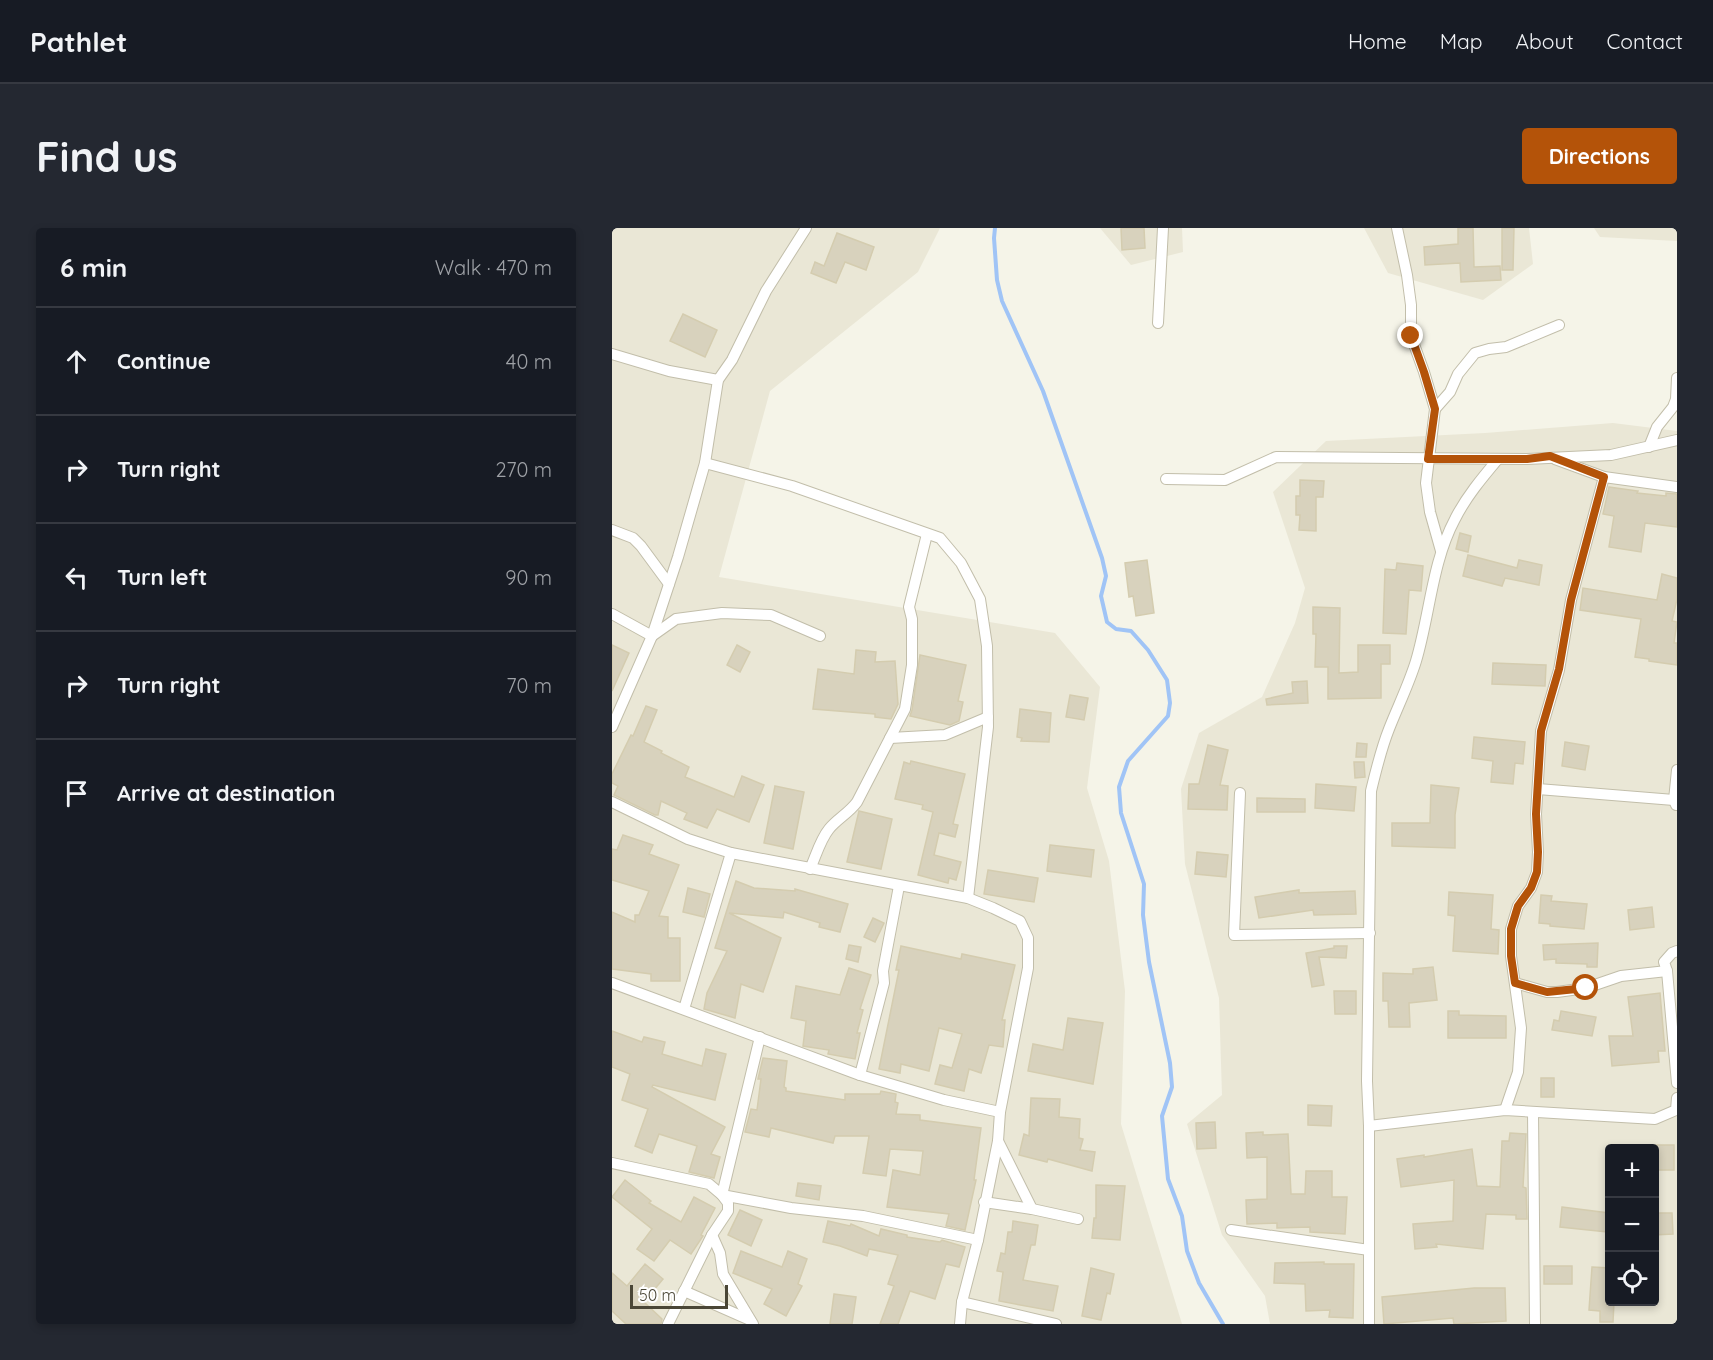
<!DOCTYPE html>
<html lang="en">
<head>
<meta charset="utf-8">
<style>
	:root { --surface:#171b24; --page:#242831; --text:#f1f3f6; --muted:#9ea1a6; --line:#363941; --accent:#b45309 }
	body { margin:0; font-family:Quicksand,sans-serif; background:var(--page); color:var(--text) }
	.controls { position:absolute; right:18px; bottom:18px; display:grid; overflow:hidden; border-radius:6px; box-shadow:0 3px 9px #0003 }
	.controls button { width:54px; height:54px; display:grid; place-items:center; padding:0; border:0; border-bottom:2px solid var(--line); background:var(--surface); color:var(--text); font:30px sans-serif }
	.scale { position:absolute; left:18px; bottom:15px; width:98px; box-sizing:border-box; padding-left:6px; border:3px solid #4a4636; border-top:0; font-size:16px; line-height:21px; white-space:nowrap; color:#4a4636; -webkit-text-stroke:4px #fff; paint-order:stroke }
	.stop { position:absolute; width:18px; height:18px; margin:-14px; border:4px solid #b45309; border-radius:50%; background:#fff }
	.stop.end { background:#b45309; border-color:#fff; box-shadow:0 2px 6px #0008 }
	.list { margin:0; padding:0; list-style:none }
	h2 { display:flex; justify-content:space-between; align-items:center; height:78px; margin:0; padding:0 24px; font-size:26px }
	h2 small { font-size:20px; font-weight:400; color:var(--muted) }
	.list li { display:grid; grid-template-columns:39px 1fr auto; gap:18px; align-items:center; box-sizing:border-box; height:108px; padding:0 24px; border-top:2px solid var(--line) }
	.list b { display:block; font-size:22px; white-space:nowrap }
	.list em { font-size:20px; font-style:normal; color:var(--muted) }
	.icon { flex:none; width:33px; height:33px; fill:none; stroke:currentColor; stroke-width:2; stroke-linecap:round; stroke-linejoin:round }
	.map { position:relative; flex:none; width:1065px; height:1096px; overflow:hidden; border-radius:6px }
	header { display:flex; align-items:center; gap:36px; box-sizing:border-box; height:84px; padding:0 30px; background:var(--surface); border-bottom:2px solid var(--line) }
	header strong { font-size:28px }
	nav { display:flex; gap:33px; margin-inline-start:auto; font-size:21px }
	.intro { display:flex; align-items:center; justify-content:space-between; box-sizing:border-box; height:144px; padding:0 36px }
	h1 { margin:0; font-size:42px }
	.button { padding:15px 27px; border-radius:6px; background:var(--accent); color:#fff; font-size:21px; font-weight:700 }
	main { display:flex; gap:36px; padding:0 36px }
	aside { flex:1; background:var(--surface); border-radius:6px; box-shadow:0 3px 9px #0003 }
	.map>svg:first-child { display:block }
	.residential { fill:#eae7d6; fill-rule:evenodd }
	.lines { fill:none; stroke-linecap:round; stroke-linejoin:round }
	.stream { stroke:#a0c4f6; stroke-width:4 }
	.building { fill:#d8d2bd; stroke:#d4ccaf; stroke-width:1.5 }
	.street-casing { stroke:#c2beaa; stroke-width:12 }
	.street { stroke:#fff; stroke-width:10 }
	.route { stroke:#b45309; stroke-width:8 }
</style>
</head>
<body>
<header>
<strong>Pathlet</strong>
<nav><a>Home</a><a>Map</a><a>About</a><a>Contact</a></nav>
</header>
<div class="intro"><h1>Find us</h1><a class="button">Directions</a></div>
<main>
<aside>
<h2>6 min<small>Walk · 470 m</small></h2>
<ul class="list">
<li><svg class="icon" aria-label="ahead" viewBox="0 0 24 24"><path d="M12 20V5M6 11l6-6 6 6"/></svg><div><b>Continue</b></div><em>40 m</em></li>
<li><svg class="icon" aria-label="right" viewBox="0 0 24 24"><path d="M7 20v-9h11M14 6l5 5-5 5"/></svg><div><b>Turn right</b></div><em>270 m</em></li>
<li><svg class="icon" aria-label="left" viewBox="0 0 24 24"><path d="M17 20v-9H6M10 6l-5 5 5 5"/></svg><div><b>Turn left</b></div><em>90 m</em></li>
<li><svg class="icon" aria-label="right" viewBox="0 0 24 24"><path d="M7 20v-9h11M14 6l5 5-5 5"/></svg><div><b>Turn right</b></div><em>70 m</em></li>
<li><svg class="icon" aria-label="arrive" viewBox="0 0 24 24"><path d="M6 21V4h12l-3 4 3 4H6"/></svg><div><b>Arrive at destination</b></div></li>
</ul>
</aside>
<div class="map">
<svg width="1065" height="1096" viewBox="0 0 1065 1096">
	<rect width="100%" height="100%" fill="#f5f4e8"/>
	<g class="residential">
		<path d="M 0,0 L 328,0 L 306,44 L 158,163 L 107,349 L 443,405 L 488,459 L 475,560 L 497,633 L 513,763 L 509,896 L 570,1096 L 0,1096 Z"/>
		<path d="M 488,0 L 570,0 L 571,24 L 519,37 Z"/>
		<path d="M 752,0 L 917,0 L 921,36 L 871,72 L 776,45 Z"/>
		<path d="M 982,0 L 1065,0 L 1065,13 L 988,9 Z"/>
		<path d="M 1001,195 L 1065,203 L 1065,1096 L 658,1096 L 653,1068 L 610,1007 L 575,896 L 610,867 L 607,770 L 573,636 L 569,561 L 587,505 L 650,469 L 683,395 L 693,360 L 661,264 L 714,213 L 873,205 ZM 998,920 L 1042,920 L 1042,1074 L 998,1074 Z"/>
	</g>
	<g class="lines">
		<path class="stream" d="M 383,0 L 382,10 L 385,52 L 390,73 L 431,163 L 490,330 L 494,348 L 489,368 L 495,394 L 504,401 L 519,403 L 536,422 L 555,452 L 558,475 L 556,488 L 516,533 L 507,559 L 509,585 L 532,656 L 531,687 L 537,734 L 558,835 L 560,859 L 550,888 L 556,951 L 570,988 L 575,1023 L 587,1055 L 611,1096"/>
	</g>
	<g class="building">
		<path d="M 509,0 L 532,0 L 533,20 L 510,22 Z"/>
		<path d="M 846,0 L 861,0 L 862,39 L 888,38 L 889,52 L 849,54 L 848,35 L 813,37 L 812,19 L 846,16 Z"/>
		<path d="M 890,0 L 902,0 L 901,42 L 890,42 Z"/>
		<path d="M 225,5 L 262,19 L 254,42 L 233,34 L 224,55 L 199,45 L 203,34 L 212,38 Z"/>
		<path d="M 71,86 L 105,102 L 93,129 L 58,113 Z"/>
		<path d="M 688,252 L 712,253 L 711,269 L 704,269 L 704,303 L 687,302 L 688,287 L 684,287 L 684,268 L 688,268 Z"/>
		<path d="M 997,259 L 1026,263 L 1025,265 L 1054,268 L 1054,265 L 1065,266 L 1065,299 L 1033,295 L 1029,324 L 997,319 L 1002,288 L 991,286 Z"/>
		<path d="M 848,305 L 859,308 L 856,324 L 844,321 Z"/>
		<path d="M 856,327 L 905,340 L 907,332 L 930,337 L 927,357 L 893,350 L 890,358 L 851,348 Z"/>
		<path d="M 535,332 L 542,385 L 524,388 L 521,368 L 517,369 L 513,335 Z"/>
		<path d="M 785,335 L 811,338 L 809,363 L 797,362 L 794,406 L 771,405 L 773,341 L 784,342 Z"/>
		<path d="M 1050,346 L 1065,350 L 1065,371 L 1060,393 L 1065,394 L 1062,415 L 1065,415 L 1065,437 L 1037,433 L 1037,431 L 1023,429 L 1029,391 L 968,382 L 971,360 L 1045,372 Z"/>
		<path d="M 701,379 L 728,380 L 727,445 L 746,444 L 746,417 L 778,417 L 778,436 L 769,436 L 769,470 L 716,471 L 716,439 L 703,439 L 704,406 L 701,406 Z"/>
		<path d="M 0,417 L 17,425 L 0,463 Z"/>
		<path d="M 125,417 L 138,424 L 128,444 L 115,437 Z"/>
		<path d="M 244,422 L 264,424 L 263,434 L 283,433 L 286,476 L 279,491 L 263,489 L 263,486 L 201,481 L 206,441 L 242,446 Z"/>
		<path d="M 308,427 L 354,437 L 346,473 L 351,474 L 347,493 L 338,497 L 298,488 L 300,482 Z"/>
		<path d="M 881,435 L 934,437 L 933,458 L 880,456 Z"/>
		<path d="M 695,453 L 696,475 L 655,477 L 654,471 L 681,465 L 680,454 Z"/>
		<path d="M 458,467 L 476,470 L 472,492 L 454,489 Z"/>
		<path d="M 34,478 L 45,482 L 32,514 L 50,523 L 49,525 L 77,539 L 73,549 L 122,569 L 130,548 L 152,557 L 137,594 L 105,581 L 95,600 L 72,591 L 75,585 L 49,573 L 46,587 L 43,587 L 2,567 L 6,558 L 0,555 L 0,546 L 19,507 L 21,508 Z"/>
		<path d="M 408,481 L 439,485 L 437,514 L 409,513 L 410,510 L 405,509 Z"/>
		<path d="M 862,509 L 913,514 L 911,536 L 903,535 L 901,556 L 879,554 L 881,533 L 860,530 Z"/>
		<path d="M 953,514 L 977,518 L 973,542 L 950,538 Z"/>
		<path d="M 745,515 L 755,516 L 754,529 L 744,529 Z"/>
		<path d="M 596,517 L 616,522 L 608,557 L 616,558 L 615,582 L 576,581 L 577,556 L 587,556 Z"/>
		<path d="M 299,533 L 353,546 L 341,596 L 346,597 L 343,609 L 327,605 L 322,627 L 349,634 L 344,652 L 337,650 L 336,655 L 306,647 L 321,584 L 310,581 L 311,577 L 283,571 L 292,534 L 298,536 Z"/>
		<path d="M 742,534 L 752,534 L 753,549 L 743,550 Z"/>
		<path d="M 704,556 L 744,559 L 742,583 L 703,580 Z"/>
		<path d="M 819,557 L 847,560 L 843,587 L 843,620 L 780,618 L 780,595 L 818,595 Z"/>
		<path d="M 163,558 L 192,564 L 181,621 L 152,615 Z"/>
		<path d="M 645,570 L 693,571 L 693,584 L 645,584 Z"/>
		<path d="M 247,583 L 280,591 L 269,641 L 235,634 Z"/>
		<path d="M 11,607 L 41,617 L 37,626 L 67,637 L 47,688 L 56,689 L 56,710 L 68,710 L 68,753 L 39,753 L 39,746 L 0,741 L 0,684 L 23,694 L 23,687 L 27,687 L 37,663 L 0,652 L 0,621 L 5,622 Z"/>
		<path d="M 438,617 L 482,622 L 479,649 L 435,643 Z"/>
		<path d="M 585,624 L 616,627 L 614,649 L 583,646 Z"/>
		<path d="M 376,642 L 426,650 L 422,674 L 372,666 Z"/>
		<path d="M 124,653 L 142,660 L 183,663 L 183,661 L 236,676 L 228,704 L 207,699 L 208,695 L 172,684 L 171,690 L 117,685 L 169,710 L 151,764 L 129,756 L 123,790 L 92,781 L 95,765 L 115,723 L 103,720 Z"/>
		<path d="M 76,660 L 98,666 L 92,689 L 71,684 Z"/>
		<path d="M 687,662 L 687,665 L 743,663 L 744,686 L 702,687 L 701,682 L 647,690 L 643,669 Z"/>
		<path d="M 837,664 L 881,667 L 879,701 L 887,702 L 886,726 L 841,723 L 843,688 L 836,687 Z"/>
		<path d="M 929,667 L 940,668 L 939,673 L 975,676 L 972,701 L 938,698 L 938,696 L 927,695 Z"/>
		<path d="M 1040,679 L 1042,699 L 1018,702 L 1016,682 Z"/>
		<path d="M 261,690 L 272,695 L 263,714 L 252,709 Z"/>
		<path d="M 986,715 L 985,739 L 975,739 L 975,736 L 944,735 L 944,731 L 932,732 L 931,717 Z"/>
		<path d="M 237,717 L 249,719 L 246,734 L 234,731 Z"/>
		<path d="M 289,718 L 349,731 L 350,726 L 403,737 L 390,792 L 393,792 L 391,819 L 377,817 L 369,845 L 357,841 L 352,863 L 323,856 L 328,837 L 340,840 L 350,806 L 327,800 L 317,843 L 289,836 L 288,845 L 267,841 L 287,742 L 284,742 Z"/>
		<path d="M 722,718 L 735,718 L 734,730 L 707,729 L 712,757 L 700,759 L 694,725 L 722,720 Z"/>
		<path d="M 821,739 L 825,772 L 797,775 L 798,799 L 777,799 L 776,773 L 771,773 L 771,745 L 801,746 L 801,741 Z"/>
		<path d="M 237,740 L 259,747 L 248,781 L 251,782 L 245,805 L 248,805 L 243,831 L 216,826 L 217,822 L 191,818 L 194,793 L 179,790 L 184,758 L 228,767 Z"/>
		<path d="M 722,763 L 744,763 L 744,786 L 723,786 Z"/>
		<path d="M 1048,765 L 1053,823 L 1046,823 L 1047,834 L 1000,838 L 997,808 L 1021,808 L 1016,769 Z"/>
		<path d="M 836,783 L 847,783 L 847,787 L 894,788 L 894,810 L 836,810 Z"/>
		<path d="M 949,783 L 984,789 L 980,808 L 940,802 L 942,792 L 947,793 Z"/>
		<path d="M 456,790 L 491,795 L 481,856 L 416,843 L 421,816 L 451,822 Z"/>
		<path d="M 0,803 L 30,814 L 32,809 L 53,814 L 50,826 L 90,838 L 94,821 L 114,826 L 103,872 L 41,857 L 40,859 L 113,899 L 99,926 L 108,929 L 102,950 L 77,944 L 85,918 L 47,906 L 40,925 L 23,918 L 36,881 L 10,872 L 18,846 L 0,839 Z"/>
		<path d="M 151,830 L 175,833 L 172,859 L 174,860 L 174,863 L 233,872 L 233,866 L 268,866 L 269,863 L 284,866 L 283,874 L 286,875 L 284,886 L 308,887 L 308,892 L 369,900 L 362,952 L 364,952 L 353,1002 L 334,998 L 337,986 L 275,979 L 281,942 L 308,947 L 311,923 L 278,921 L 274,948 L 251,945 L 257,908 L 223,908 L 221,915 L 159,900 L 157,909 L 133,904 L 139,881 L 145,882 L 149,851 L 146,851 Z"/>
		<rect x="929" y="850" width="13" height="19"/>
		<path d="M 419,870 L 448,871 L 447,889 L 468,891 L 467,910 L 471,911 L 468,922 L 483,924 L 480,943 L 436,931 L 435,934 L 407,927 L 412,906 L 417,908 Z"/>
		<path d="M 696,877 L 720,878 L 719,898 L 696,897 Z"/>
		<path d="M 603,894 L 604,920 L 585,921 L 584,895 Z"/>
		<path d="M 651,904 L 651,907 L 676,906 L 679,966 L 693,966 L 694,943 L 720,943 L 720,969 L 735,969 L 733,1006 L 698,1004 L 698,999 L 665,1000 L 665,995 L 635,996 L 634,972 L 655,971 L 655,929 L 635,930 L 634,905 Z"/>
		<path d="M 898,905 L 914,906 L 911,959 L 914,960 L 915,991 L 904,991 L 904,987 L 874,986 L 871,1021 L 824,1016 L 825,1019 L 803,1021 L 801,996 L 841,993 L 842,952 L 789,959 L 785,931 L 812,927 L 812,929 L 860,921 L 865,958 L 888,959 L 890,913 L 897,913 Z"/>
		<rect x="1042" y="917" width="20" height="25"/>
		<path d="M 13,952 L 39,973 L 37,975 L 69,994 L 82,969 L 103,980 L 89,1007 L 91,1008 L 79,1026 L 58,1012 L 42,1033 L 25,1021 L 40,1001 L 0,969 Z"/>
		<path d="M 186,955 L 209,958 L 207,972 L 184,968 Z"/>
		<path d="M 484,957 L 513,958 L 508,1012 L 480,1010 L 482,990 L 484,990 Z"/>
		<path d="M 950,979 L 997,985 L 995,1004 L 948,999 Z"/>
		<path d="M 128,982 L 150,992 L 139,1018 L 116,1007 Z"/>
		<path d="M 1042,985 L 1060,985 L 1061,1006 L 1042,1007 Z"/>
		<path d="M 216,993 L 238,998 L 239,996 L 267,1008 L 269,1001 L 295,1007 L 295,1009 L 328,1014 L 330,1012 L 353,1019 L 347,1039 L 334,1036 L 323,1071 L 298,1063 L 286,1096 L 268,1096 L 282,1058 L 276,1056 L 286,1027 L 257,1021 L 255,1028 L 228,1018 L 211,1014 Z"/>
		<path d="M 401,993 L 426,997 L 423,1017 L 419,1017 L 411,1052 L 446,1058 L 441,1083 L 387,1073 L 391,1044 L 385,1043 L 389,1025 L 393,1026 L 396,1004 L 400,1004 Z"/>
		<path d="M 129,1023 L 170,1039 L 176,1023 L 195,1031 L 186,1056 L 190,1058 L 174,1088 L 152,1076 L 160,1061 L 121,1045 Z"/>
		<path d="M 712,1034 L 712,1036 L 742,1036 L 741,1090 L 717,1089 L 718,1082 L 694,1083 L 693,1056 L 662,1055 L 663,1035 Z"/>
		<path d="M 33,1036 L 51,1051 L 32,1074 L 50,1091 L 49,1096 L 14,1096 L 0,1083 L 0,1045 L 15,1058 Z"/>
		<rect x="932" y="1038" width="28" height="18"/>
		<path d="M 980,1039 L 998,1040 L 998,1074 L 1002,1074 L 1001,1094 L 988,1094 L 988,1083 L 977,1082 Z"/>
		<path d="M 479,1040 L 502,1046 L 498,1066 L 495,1065 L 489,1092 L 470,1088 Z"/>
		<path d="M 862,1060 L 893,1060 L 894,1093 L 842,1096 L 841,1090 L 772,1096 L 770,1069 Z"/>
		<path d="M 222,1066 L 244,1069 L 240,1096 L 218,1096 Z"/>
	</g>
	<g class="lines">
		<g class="street-casing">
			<g id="street">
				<path d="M 785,0 L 795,47 L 799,77 L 799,108 L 812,144 L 823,181 L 814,255 L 818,284 L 829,323"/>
				<path d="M 546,95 L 551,0"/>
				<path d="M 0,126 L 57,143 L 106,152"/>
				<path d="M 823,181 L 838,164 L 846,146 L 863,125 L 877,121 L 894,119 L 947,97"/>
				<path d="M 1037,219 L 1045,199 L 1061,179 L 1064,171 L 1065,150"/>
				<path d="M 943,231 L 992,249 L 1065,259"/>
				<path d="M 93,235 L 180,258 L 328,310 L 349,335 L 368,371 L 375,418 L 376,499 L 356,670"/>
				<path d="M 554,251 L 613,252 L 664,229 L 915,231 L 999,227 L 1065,212"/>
				<path d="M 0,302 L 21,310 L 29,318 L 57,356"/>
				<path d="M 0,386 L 40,408 L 64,391 L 110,385 L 159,387 L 208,408"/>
				<path d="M 0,499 L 40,408 L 66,329 L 93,235 L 106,152 L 120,132 L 154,63 L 194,0"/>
				<path d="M 278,510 L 333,507 L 376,489"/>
				<path d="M 926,561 L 1062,572"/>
				<path d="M 628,565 L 622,707 L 758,705"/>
				<path d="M 0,574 L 76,611 L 119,625 L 356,670 L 381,680 L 408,693 L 416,710 L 416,740 L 388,884 L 386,913 L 366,1012 L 350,1074 L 348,1096"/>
				<path d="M 1064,577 L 1062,572 L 1065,542"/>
				<path d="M 198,641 C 204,628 208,612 217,601 C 225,591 237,585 245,574 L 293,481 L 300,437 L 300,391 L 297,379 L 315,306"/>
				<path d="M 1065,723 L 1060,725 L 1052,734 L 1055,743 L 1065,855"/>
				<path d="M 0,755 L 248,847 L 332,872 L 388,884"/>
				<path d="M 903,755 L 935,764 L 945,764 L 974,760 L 1009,748 L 1055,743"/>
				<path d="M 72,781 L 119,625"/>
				<path d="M 148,809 L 110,967 L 179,980 L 251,988 L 366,1012"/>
				<path d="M 248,847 L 272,755 L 271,743 L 287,658"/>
				<path d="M 893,882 L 906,844 L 909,800 L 899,728 L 899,701 L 906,678 L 919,660 L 925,644 L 926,624 L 924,586 L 929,503 L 947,442 L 959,372 L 992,249"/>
				<path d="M 921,884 L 923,1096"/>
				<path d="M 757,898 L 893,882 L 1043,891 L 1064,882 L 1065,870"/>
				<path d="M 386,913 L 420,981"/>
				<path d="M 0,935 L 97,956 L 110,967 L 116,975 L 116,983 L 100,1007 L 56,1096"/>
				<path d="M 372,974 L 420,981 L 466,991"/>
				<path d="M 619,1002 L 757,1022"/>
				<path d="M 100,1007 L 108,1025 L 111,1046 L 141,1096"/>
				<path d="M 72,1063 L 138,1092"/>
				<path d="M 350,1074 L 444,1096"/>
				<path d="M 757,1096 L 757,898 L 755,853 L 759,563 C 764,542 769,521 777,501 C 786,478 797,456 804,433 C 818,386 820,334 843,291 C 854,269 870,250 886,231"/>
			</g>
		</g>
		<use href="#street" class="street"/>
	</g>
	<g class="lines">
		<path class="route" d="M 799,108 L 812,144 L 823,181 L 816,231 L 915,231 L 938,228 L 992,249 L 959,372 L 947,441 L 929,503 L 924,586 L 926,624 L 925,644 L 919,660 L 906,678 L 899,701 L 899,728 L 903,755 L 935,764 L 974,760"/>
	</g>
</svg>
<div class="controls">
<button>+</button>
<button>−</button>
<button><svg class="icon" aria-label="locate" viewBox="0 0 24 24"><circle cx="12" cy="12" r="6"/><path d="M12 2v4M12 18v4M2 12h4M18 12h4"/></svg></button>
</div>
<div class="scale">50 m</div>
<div class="stop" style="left:974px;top:760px"></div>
<div class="stop end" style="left:799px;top:108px"></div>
</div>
</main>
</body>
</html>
